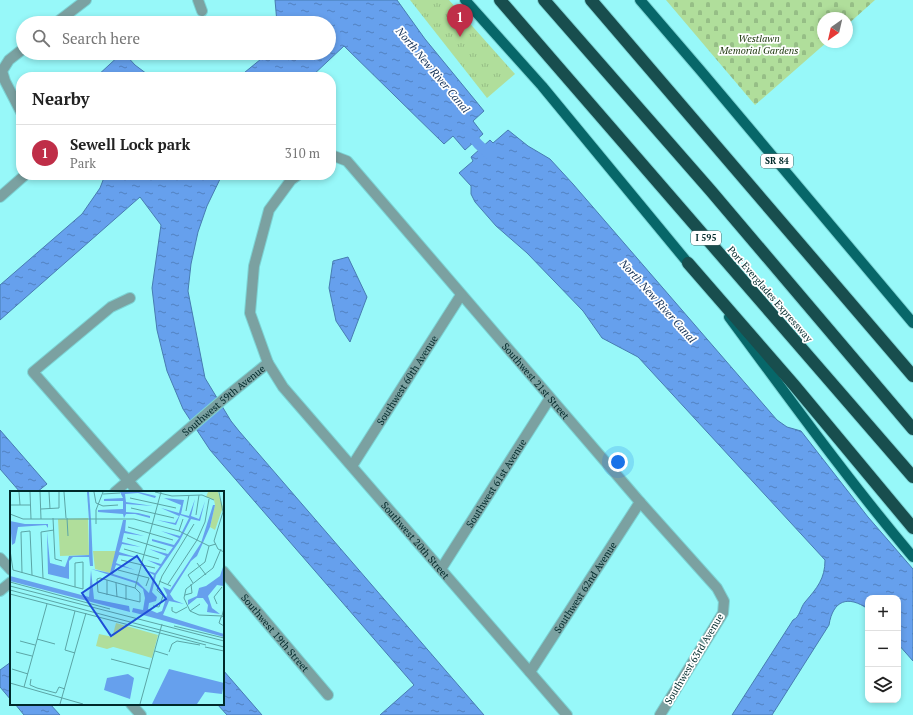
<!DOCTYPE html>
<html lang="en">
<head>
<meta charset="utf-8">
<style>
	:root { --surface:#fff; --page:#f2f2f2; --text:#222; --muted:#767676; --line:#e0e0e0; --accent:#bf2e48 }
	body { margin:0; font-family:"PT Serif",serif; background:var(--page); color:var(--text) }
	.controls { position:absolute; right:12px; bottom:12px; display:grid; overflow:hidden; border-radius:8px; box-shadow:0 2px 6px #0003 }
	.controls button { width:36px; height:36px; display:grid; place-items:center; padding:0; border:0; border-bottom:1px solid var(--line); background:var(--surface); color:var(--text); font:20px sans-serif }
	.compass { position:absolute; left:817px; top:12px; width:36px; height:36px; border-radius:50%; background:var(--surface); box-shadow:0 2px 6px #0003; rotate:214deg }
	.you { position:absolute; left:618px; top:462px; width:14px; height:14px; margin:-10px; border:3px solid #fff; border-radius:50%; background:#1a73e8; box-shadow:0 0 0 6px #1a73e833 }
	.badge { display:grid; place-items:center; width:26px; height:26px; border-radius:50%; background:var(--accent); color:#fff; font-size:13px; font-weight:700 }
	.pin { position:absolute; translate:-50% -33px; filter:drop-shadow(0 1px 2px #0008) }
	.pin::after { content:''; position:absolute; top:21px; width:14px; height:12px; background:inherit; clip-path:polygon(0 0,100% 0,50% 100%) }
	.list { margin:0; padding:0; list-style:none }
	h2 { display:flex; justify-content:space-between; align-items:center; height:52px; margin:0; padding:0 16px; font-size:17px }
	h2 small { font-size:13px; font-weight:400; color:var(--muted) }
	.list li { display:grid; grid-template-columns:26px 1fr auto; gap:12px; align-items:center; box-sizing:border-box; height:56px; padding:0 16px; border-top:1px solid var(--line) }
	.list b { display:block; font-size:15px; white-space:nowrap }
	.list p { margin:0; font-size:13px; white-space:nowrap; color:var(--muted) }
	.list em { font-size:13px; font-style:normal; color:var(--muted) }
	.icon { flex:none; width:22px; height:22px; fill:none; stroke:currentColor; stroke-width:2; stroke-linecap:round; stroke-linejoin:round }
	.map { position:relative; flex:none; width:913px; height:715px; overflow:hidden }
	.search { position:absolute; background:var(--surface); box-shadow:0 2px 6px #0003; left:16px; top:16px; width:320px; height:44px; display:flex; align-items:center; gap:10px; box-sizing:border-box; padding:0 14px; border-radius:22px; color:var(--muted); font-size:15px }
	.panel { position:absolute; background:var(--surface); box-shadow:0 2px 6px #0003; left:16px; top:72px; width:320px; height:108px; border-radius:16px }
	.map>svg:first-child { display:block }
	.cemetery { fill:url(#cemetery-stones) }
	.park { fill:url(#park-tufts) }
	.water { fill:url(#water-ripples); stroke:#477cb2 }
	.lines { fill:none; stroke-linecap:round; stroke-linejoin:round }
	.canal { stroke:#66a0ed; stroke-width:10 }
	.street-casing { stroke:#7cd3d4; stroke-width:12 }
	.primary-casing { stroke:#7cd3d4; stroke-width:12 }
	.highway-casing { stroke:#7cd3d4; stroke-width:14 }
	.street { stroke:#7ba1a1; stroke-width:10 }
	.primary { stroke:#076769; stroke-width:10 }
	.highway { stroke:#184e4e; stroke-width:12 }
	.labels { text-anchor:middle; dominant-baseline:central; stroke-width:3.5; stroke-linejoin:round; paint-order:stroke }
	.shield { fill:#fff; stroke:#4c696a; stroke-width:1 }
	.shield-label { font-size:9px; font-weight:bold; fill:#00292a }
	.park-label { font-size:10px; font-style:italic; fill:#1a3509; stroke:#fff }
	.street-label { font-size:10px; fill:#00292a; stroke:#fff }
	.water-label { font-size:11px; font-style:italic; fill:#153258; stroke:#fff }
	.inset-river { fill:none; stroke:#66a0ed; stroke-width:2 }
	.inset-road { fill:none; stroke:#5ba5a6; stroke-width:1 }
	.view { fill:#1d4ed8; fill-opacity:0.15; stroke:#1d4ed8; stroke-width:2 }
	.inset-edge { fill:none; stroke:#00292a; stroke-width:2 }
</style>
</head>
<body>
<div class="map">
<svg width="913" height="715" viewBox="0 0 913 715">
	<defs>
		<pattern id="cemetery-stones" width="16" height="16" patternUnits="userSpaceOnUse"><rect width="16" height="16" fill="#b0de9b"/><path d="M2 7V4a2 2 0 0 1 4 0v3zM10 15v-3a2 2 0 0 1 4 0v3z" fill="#96be86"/></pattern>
		<pattern id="park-tufts" width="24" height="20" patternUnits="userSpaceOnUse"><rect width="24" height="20" fill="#b0de9b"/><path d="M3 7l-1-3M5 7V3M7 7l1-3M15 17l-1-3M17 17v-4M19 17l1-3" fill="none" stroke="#96be86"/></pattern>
		<pattern id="water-ripples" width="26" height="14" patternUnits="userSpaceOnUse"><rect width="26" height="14" fill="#66a0ed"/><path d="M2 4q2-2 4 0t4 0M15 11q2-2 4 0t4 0" fill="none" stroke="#5282c0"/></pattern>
	</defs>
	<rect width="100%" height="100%" fill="#97f8f9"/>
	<path class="cemetery" d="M 666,0 L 875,0 L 847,25 L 847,18 L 823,18 L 823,42 L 827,42 L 755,105 Z"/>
	<path class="park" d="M 410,0 L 449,0 L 515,74 L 487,98 Z"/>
	<g class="water">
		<path d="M 275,0 L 397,0 L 425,39 L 484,111 L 473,121 L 483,134 L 465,150 L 453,136 L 444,144 L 344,46 L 311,77 L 239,77 L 261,59 L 265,53 L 329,53 L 329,23 L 277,23 Z"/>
		<path d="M 122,53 L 124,53 L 135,65 L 151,77 L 96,77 Z"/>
		<path d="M 508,130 L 528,146 L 550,159 L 573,184 L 777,420 L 787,427 L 801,431 L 868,517 L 913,569 L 913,661 L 898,644 L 898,598 L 868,598 L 868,609 C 848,595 833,600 829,625 L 772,715 L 732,715 L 793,620 C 800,617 800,608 805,602 C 817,588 825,579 825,560 L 638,357 L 602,338 L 583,311 L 527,253 L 496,226 L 475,202 L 471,194 L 471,186 L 459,173 L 473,161 L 471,157 L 490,140 L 493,143 Z"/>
		<path d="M 105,175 L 222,175 L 207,206 L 198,232 L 191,264 L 188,291 L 205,378 L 231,421 L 239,431 L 484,715 L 380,715 L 414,685 L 210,450 L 183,409 L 167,371 L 157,330 L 152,288 L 161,225 L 140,197 L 0,320 L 0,285 L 82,214 L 100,188 Z"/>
		<path d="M 348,257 L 367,297 L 350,342 L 336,321 L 329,288 L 333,261 Z"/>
		<path d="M 0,430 L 47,484 L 37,492 L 20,492 L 0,469 Z"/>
		<path d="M 11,662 L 11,700 L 0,687 L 0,670 Z"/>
		<path d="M 223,670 L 262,715 L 227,715 L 217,704 L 223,704 Z"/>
		<path d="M 15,704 L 50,704 L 60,715 L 24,715 Z"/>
	</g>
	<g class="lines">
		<path class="canal" d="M 467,131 L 478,144 L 492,157"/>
		<g class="street-casing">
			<g id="street">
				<path d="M 198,0 L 202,11"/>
				<path d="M 56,23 L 86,0"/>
				<path d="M 21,112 L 5,81 L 2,71 L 9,60 L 23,49"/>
				<path id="s1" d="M 331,157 L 334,156 L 347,161 L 640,502 L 717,588 L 724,601 L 723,613 L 660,715"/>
				<path id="s2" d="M 298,175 L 291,180 L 269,210 L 254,266 L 250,313 L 268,363 L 283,387 L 567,715"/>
				<path d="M 0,197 L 25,175"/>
				<path d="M 130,298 L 111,307 L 33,372 L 138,492"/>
				<path id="s3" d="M 352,466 L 461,295"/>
				<path id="s4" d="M 115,492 L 226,397 L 268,363"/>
				<path d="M 0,558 L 11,570"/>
				<path id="s5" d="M 441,569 L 550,398"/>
				<path id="s6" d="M 223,571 L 328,695"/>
				<path d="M 0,591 L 11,582"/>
				<path id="s7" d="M 530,672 L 640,502"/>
				<path d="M 131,704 L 141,715"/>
			</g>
		</g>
		<g class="primary-casing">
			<g id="primary">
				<path d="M 465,0 L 542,86 L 693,269"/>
				<path d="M 640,0 L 701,71 L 913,323"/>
				<path d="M 729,317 C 789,398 848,480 913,557"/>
			</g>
		</g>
		<g class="highway-casing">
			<g id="highway">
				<path d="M 500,0 L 913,477"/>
				<path d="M 544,0 L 711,191 L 913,429"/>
				<path d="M 591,0 L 913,376"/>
				<path d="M 688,263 L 794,385 L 913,528"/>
			</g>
		</g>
		<use href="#street" class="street"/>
		<use href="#primary" class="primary"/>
		<use href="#highway" class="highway"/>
	</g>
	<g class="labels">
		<g class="shield">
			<rect x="761" y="154" width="32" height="14" rx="3"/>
			<rect x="691" y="231" width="30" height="14" rx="3"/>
		</g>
		<g class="shield-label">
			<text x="777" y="161">SR 84</text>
			<text x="706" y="238">I 595</text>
		</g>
		<g class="park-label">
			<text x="759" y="38">Westlawn<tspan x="759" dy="12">Memorial Gardens</tspan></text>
		</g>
		<g class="street-label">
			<text transform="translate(770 294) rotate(49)">Port Everglades Expressway</text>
			<text stroke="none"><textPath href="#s3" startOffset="102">Southwest 60th Avenue</textPath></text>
			<text stroke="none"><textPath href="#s1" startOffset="307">Southwest 21st Street</textPath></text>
			<text stroke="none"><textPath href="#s4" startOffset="142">Southwest 59th Avenue</textPath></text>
			<text stroke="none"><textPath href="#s5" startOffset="102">Southwest 61st Avenue</textPath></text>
			<text stroke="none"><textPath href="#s2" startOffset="435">Southwest 20th Street</textPath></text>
			<text stroke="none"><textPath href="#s7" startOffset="101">Southwest 62nd Avenue</textPath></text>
			<text stroke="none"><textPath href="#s6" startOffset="81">Southwest 19th Street</textPath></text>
			<text transform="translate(694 659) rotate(-59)">Southwest 63rd Avenue</text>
		</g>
		<g class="water-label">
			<text transform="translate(433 70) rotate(50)">North New River Canal</text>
			<text transform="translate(658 301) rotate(48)">North New River Canal</text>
		</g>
	</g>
	<g transform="translate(10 491)">
		<rect width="214" height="214" fill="#97f8f9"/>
		<path d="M 89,143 L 103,146 L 106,155 L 97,158 L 86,155 Z" fill="#b0de9b"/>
		<path d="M 106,132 L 148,144 L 142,167 L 100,155 Z" fill="#b0de9b"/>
		<path d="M 198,1 L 208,1 L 213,16 L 205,39 L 200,36 L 205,14 L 204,9 L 196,6 ZM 78,27 L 79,64 L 50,65 L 48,28 ZM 83,60 L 106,60 L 100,82 L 85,78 Z" fill="#b0de9b"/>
		<path d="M 110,1 L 129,1 L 146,5 L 145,7 L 128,2 L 115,3 L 116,11 L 143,15 L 116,13 L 116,21 L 128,22 L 140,25 L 140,27 L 125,23 L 116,23 L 114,27 L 113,23 L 88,21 L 88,19 L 113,18 L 113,10 L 94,10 L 94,8 L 113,7 ZM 154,7 L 174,9 L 171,23 L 179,25 L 185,8 L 181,25 L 189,28 L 195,10 L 190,30 L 181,28 L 169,51 L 146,84 L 142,101 L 147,106 L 146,110 L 139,112 L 138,118 L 147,122 L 152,120 L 157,104 L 153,96 L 160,99 L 191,52 L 203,14 L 205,14 L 200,36 L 187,65 L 181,70 L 160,103 L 164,109 L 174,113 L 159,110 L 153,124 L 214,143 L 214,146 L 122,121 L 123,117 L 133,119 L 135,107 L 133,98 L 125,92 L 81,78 L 100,82 L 113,29 L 116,29 L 115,40 L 134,45 L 114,42 L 112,51 L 131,56 L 112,53 L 109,61 L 129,67 L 109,64 L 106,72 L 125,79 L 106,74 L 103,83 L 128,91 L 139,102 L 144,84 L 134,79 L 145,82 L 150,75 L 137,69 L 151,73 L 156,65 L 139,58 L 158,63 L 163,56 L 142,50 L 142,48 L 164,54 L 169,47 L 151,40 L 170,45 L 179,27 L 170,24 L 166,34 L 147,29 L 165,32 L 169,25 L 151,17 L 169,22 L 171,14 ZM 81,27 L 83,75 L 80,75 L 79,66 L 63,66 L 59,70 L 59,88 L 38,83 L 37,41 L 40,72 L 55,76 L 59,65 L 79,64 L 79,29 ZM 0,30 L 15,33 L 38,33 L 38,37 L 36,34 L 8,36 L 5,52 L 2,54 ZM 214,73 L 214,95 L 207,94 L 198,105 L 202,117 L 210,123 L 197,121 L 198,114 L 193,107 L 187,107 L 178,114 L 178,109 L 187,105 L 189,97 L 196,95 L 210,85 ZM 81,79 L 84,108 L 119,115 L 120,121 L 0,90 L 0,85 L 79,106 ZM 159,178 L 214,192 L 212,203 L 195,201 L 187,213 L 142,213 ZM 118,183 L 124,187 L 120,208 L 94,199 L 97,187 Z" fill="#66a0ed"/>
		<path class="inset-river" d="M 78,1 L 80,29"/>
		<path class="inset-road" d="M 9,1 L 10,14M 20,1 L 21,28M 30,1 L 31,28M 39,1 L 40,18M 54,1 L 56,27M 84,1 L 86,12 L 93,15 L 108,14M 145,1 L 162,5 L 192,4 L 204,9M 209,1 L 213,21 L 204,50 L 208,58 L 214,61M 93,3 L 110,2M 120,7 L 166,17M 0,14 L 20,14M 121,17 L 164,27M 31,18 L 49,17 L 49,1M 176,20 L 179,4M 0,23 L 13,28 L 124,28 L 169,40 L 199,55 L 206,53M 186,24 L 189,4M 43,27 L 45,68 L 52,70M 57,27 L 58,45M 86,33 L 86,19 L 93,1M 118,36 L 163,49M 169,40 L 173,28M 117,47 L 156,59M 114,58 L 149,68M 211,58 L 203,77 L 176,98 L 174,107 L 180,120 L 189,124 L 212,125 L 214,117M 0,59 L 3,79 L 65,96 L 73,98 L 73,71 L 65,72 L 65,96M 111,69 L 145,77M 187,72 L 196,84M 108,79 L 139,87 L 136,95M 12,82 L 11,41 L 20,40 L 22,84M 33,87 L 31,41 L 44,39M 90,87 L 125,97 L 130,102 L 130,111 L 88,101 L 87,88 ZM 97,89 L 97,104M 149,90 L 161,95M 0,91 L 100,118M 106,92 L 107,106M 183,92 L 178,84 L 195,71 L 199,55M 158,93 L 187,49 L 195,31 L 199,8M 116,94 L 116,109M 0,95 L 214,150M 125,97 L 151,1M 0,99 L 214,156M 0,103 L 196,154M 175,104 L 182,102 L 181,93M 207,113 L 204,106 L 212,96M 143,115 L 149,116 L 153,105 L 147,99 L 152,85 L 184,33M 162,116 L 162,120 L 166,122 L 177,116M 180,120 L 190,113M 214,125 L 211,126 L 209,132 L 214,135M 164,135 L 214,147M 27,148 L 45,153M 10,150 L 25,154M 195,156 L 214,160M 145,160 L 158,164M 6,161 L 22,165M 159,161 L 162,153 L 167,150 L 190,154M 65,162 L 55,159 L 65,120M 101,168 L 139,178M 2,178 L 18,183M 21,188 L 20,194 L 27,197 L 46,202 L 49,196 L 55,198M 0,192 L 73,213M 14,196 L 37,113M 50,213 L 76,122M 130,213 L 152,133"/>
		<path class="view" d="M 127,65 L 156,108 L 101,145 L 72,102 Z"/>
		<rect width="214" height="214" class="inset-edge"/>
	</g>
</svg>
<div class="controls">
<button>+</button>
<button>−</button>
<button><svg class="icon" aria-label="layers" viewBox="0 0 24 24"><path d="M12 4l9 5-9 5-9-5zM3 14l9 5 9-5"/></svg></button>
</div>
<svg class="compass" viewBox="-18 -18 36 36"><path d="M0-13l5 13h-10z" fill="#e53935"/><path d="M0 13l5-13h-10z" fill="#767676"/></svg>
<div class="you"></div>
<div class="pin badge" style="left:460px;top:37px">1</div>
<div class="search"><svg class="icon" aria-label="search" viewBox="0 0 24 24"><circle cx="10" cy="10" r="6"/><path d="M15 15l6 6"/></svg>Search here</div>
<section class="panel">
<h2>Nearby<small></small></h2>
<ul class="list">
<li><span class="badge">1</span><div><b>Sewell Lock park</b><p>Park</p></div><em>310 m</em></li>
</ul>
</section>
</div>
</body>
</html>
